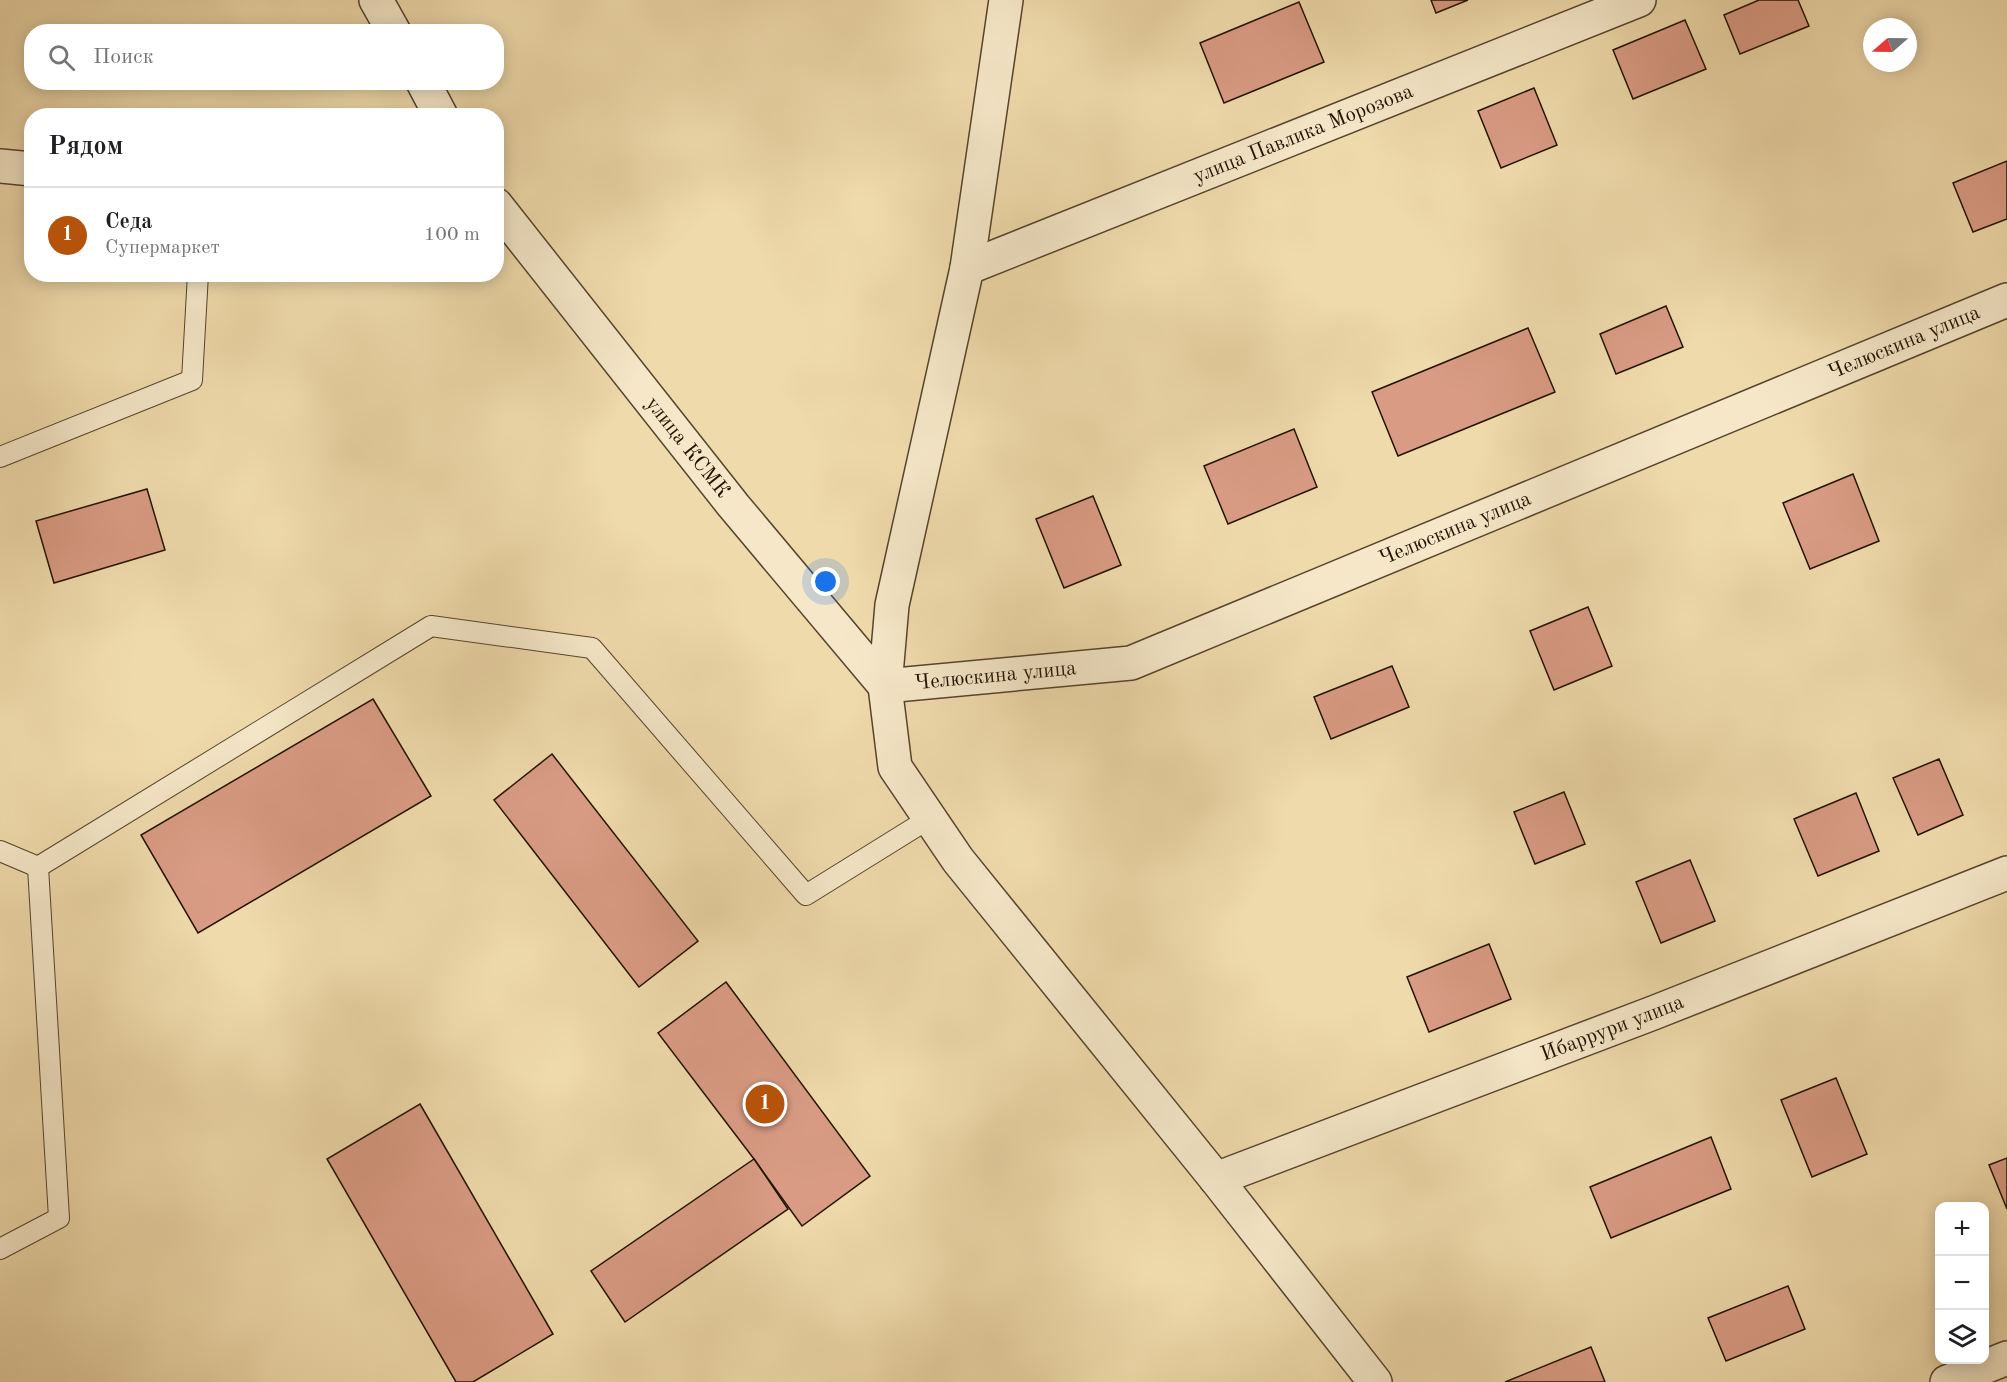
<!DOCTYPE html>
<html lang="ru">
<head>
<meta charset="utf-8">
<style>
	:root { --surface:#fff; --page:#f2f2f2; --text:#202124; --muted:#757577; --line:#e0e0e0; --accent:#b45309 }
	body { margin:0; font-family:"Old Standard TT",serif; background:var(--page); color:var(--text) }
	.controls { position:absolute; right:18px; bottom:18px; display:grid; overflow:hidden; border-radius:12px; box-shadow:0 3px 15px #0003 }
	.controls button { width:54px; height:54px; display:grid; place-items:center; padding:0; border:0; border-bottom:2px solid var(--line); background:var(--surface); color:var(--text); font:30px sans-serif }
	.compass { position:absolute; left:1863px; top:18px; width:54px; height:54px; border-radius:50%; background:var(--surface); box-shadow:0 3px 15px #0003; rotate:250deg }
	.you { position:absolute; left:826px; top:582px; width:21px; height:21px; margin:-15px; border:4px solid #fff; border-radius:50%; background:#1a73e8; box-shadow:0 0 0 9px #1a73e833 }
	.badge { display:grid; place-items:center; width:39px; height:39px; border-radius:50%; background:var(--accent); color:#fff; font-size:20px; font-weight:700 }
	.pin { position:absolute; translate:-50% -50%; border:3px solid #fff; box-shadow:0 2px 6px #0006 }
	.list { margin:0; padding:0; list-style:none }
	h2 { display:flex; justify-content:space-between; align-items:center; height:78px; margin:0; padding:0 24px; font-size:26px }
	h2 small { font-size:20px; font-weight:400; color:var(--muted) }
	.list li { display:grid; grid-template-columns:39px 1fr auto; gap:18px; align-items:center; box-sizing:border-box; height:96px; padding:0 24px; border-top:2px solid var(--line) }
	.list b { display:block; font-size:22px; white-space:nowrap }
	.list p { margin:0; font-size:20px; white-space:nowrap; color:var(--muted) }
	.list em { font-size:20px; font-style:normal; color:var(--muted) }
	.icon { flex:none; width:33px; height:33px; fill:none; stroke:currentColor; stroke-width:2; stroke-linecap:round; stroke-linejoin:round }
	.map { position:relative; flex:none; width:2007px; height:1382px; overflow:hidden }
	.search { position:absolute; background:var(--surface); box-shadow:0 3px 15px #0003; left:24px; top:24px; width:480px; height:66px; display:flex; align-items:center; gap:15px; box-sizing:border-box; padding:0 21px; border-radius:24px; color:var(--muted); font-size:22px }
	.panel { position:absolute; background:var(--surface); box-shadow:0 3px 15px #0003; left:24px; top:108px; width:480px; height:174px; border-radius:24px }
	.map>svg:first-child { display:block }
	.building { fill:#d99b84; stroke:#221202; stroke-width:1.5 }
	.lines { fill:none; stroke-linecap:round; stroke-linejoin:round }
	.lane-casing { stroke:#55442c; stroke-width:22 }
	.street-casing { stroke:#55442c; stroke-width:36 }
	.lane { stroke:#f5e7c8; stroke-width:20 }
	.street { stroke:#f5e7c8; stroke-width:33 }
	.labels { text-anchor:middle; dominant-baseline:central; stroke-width:6; stroke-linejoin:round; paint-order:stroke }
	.street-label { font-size:21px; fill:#221202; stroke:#f5e7c8 }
</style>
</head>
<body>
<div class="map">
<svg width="2007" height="1382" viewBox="0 0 2007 1382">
	<rect width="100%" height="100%" fill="#efdaab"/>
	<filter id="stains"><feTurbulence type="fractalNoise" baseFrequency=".00333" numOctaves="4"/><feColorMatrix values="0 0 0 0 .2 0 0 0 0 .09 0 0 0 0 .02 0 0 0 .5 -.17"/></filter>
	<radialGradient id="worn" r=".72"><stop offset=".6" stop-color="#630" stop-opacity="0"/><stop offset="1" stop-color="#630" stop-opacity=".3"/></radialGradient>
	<g class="building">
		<path d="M 1431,0 L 1468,0 L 1436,13 Z"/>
		<path d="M 1759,0 L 1798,0 L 1809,26 L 1740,54 L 1724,15 Z"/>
		<path d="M 1299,2 L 1324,62 L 1224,103 L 1200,43 Z"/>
		<path d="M 1685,20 L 1706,69 L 1633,99 L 1613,50 Z"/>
		<path d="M 1534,88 L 1557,145 L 1501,168 L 1478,111 Z"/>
		<path d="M 2007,161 L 2007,219 L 1973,232 L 1953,183 Z"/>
		<path d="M 1666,306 L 1683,347 L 1616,374 L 1600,334 Z"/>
		<path d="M 1528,328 L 1555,392 L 1398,456 L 1372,392 Z"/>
		<path d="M 1294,429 L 1317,487 L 1228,524 L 1204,466 Z"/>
		<path d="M 1853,474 L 1879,541 L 1810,569 L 1783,503 Z"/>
		<path d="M 147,489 L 165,550 L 54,583 L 36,521 Z"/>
		<path d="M 1093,496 L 1121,565 L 1064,588 L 1036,519 Z"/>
		<path d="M 1588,607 L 1612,666 L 1554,690 L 1530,631 Z"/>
		<path d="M 1392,666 L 1409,707 L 1331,739 L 1314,697 Z"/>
		<path d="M 373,699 L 431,796 L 198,933 L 141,835 Z"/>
		<path d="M 552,754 L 698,941 L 639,987 L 494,800 Z"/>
		<path d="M 1939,759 L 1963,815 L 1918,835 L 1893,778 Z"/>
		<path d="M 1564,792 L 1585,844 L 1535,864 L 1514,812 Z"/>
		<path d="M 1856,793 L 1879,851 L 1818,876 L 1794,819 Z"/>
		<path d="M 1690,860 L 1715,921 L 1661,943 L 1636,882 Z"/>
		<path d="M 1489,944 L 1511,999 L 1429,1032 L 1407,977 Z"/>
		<path d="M 726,982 L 870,1176 L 802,1226 L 754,1159 L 658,1033 Z"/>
		<path d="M 1836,1078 L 1867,1154 L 1812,1177 L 1781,1100 Z"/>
		<path d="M 420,1104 L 553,1334 L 473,1382 L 456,1382 L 327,1159 Z"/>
		<path d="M 1711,1137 L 1731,1189 L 1611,1238 L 1590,1187 Z"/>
		<path d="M 2007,1158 L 2007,1209 L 1989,1165 Z"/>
		<path d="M 754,1159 L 788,1209 L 625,1322 L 591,1271 Z"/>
		<path d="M 1788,1286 L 1805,1329 L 1726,1361 L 1708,1318 Z"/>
		<path d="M 1591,1347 L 1605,1382 L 1505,1382 Z"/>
	</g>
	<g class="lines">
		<g class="lane-casing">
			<g id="lane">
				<path d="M 0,457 L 192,380 L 198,274"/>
				<path d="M 0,851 L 38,867"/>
				<path d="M 0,1249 L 59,1218 L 38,867 L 431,626 L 592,648 L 806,895 L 930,818"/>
			</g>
		</g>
		<g class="street-casing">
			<g id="street">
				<path d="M 376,0 L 394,32"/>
				<path d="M 1006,0 L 967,268 L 892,605 L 885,686 L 895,767 L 958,860 L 1216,1179 L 1375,1382"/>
				<path d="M 423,82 L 441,116"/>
				<path d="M 0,166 L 32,169"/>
				<path id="s1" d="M 496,205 L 733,505 L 885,686"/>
				<path id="s2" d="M 967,268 L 1639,0"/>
				<path id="s3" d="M 885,686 L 1131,663 L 2007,300"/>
				<path id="s4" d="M 1216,1179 L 1653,1013 L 2007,873"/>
				<path d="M 1947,1382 L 2007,1358"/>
			</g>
		</g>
		<use href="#lane" class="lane"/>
		<use href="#street" class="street"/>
	</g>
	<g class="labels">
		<g class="street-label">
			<text stroke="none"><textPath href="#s2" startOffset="362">улица Павлика Морозова</textPath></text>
			<text stroke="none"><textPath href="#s3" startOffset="1084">Челюскина улица</textPath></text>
			<text stroke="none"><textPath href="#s1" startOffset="309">улица КСМК</textPath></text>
			<text stroke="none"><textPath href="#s3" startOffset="598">Челюскина улица</textPath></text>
			<text stroke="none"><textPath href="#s3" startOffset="111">Челюскина улица</textPath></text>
			<text stroke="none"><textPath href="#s4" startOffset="424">Ибаррури улица</textPath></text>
		</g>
	</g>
	<rect width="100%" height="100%" filter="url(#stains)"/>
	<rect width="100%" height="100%" fill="url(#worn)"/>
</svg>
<div class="controls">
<button>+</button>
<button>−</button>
<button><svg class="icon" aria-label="layers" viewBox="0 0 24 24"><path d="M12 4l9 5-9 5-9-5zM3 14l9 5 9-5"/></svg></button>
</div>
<svg class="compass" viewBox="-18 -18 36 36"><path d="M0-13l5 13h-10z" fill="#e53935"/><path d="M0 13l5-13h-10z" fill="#757577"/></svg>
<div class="you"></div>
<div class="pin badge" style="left:765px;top:1104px">1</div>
<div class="search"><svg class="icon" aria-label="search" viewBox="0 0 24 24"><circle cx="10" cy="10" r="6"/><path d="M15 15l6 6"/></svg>Поиск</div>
<section class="panel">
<h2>Рядом<small></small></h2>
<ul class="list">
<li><span class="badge">1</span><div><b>Седа</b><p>Супермаркет</p></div><em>100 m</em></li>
</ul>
</section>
</div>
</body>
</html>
